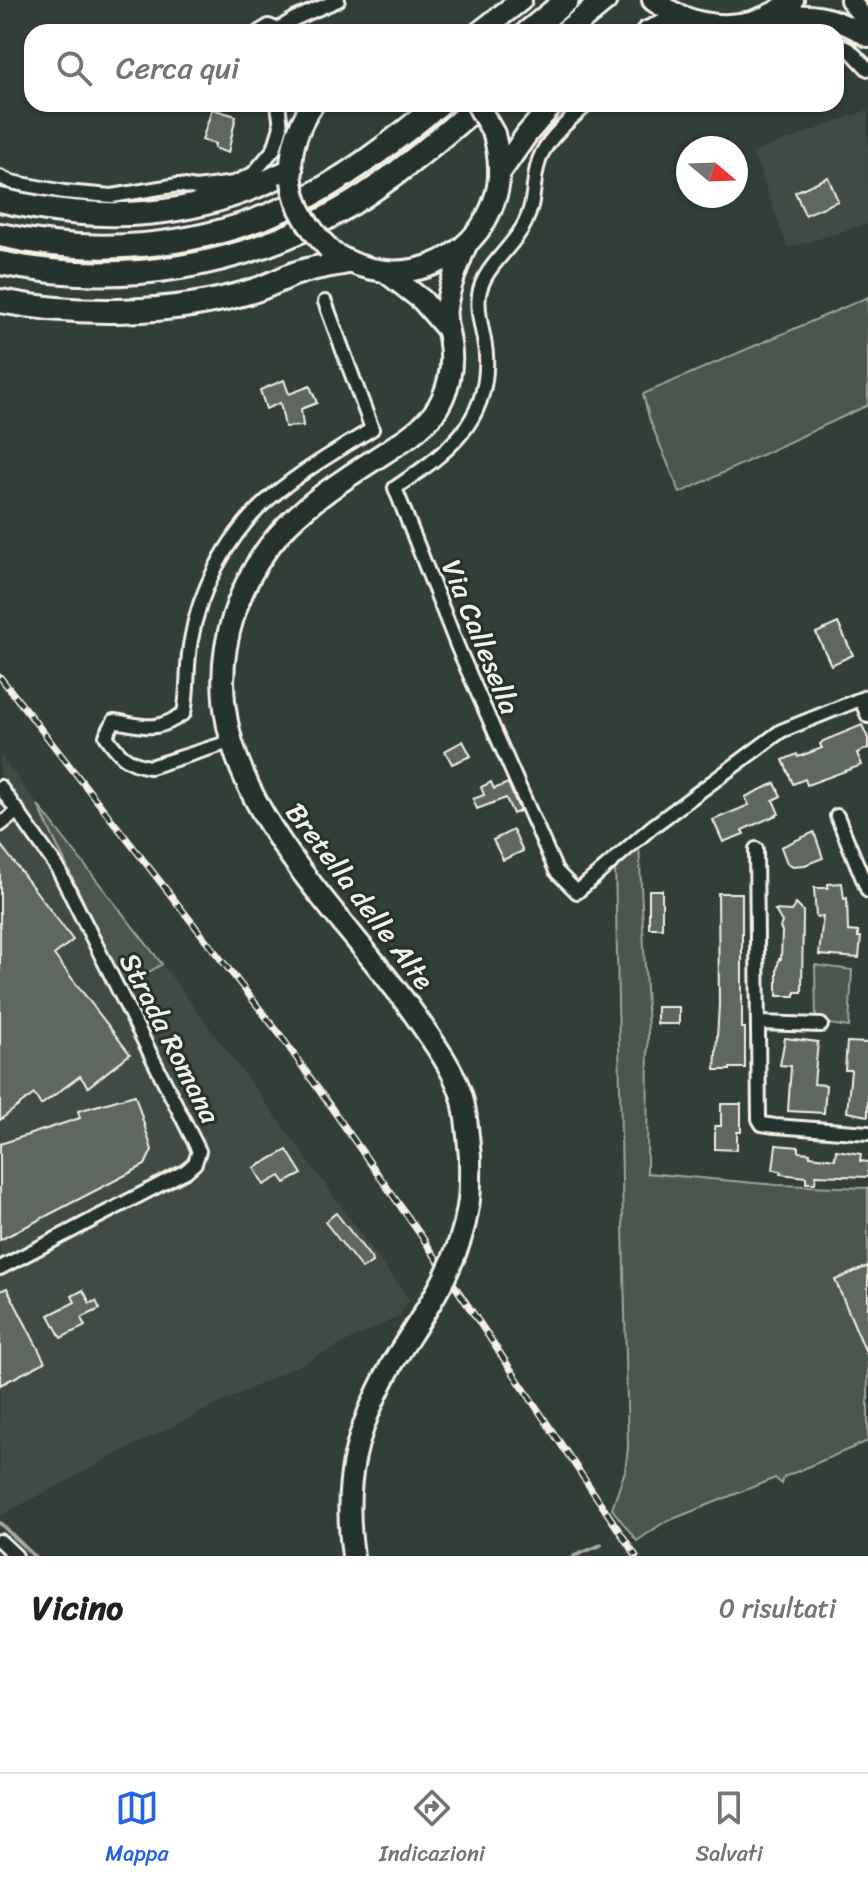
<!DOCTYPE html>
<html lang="it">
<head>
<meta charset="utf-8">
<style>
	:root { --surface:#fff; --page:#f6f6f6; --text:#202124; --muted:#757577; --line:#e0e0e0; --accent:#2563eb }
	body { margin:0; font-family:Sriracha,sans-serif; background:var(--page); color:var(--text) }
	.compass { position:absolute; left:676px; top:136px; width:72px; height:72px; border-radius:50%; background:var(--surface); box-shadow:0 2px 6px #0004; rotate:109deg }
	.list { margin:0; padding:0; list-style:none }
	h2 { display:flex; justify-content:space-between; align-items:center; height:104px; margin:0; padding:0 32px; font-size:34px }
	h2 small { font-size:26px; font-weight:400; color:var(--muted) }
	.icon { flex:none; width:44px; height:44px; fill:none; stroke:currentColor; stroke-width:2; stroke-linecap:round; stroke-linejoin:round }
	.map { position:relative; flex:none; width:868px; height:1556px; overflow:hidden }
	.search { position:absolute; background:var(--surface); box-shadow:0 2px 6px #0004; left:24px; right:24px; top:24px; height:88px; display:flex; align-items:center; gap:20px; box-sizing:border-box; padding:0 28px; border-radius:24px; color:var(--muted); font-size:30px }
	.sheet { height:216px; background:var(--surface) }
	nav { display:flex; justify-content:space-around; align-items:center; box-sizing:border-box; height:112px; border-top:2px solid var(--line); background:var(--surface); font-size:22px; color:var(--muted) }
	nav a { display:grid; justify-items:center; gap:4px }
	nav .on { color:var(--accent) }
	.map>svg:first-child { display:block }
	.built { fill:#404b44 }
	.green { fill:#4c564f; stroke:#a0a49c; stroke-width:2 }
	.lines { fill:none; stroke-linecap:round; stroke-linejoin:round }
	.stream { stroke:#a6a9a1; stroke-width:4 }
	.building { fill:#5f6861; stroke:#f4f1e8; stroke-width:2 }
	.street-casing { stroke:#f4f1e8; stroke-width:18 }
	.secondary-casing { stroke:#f4f1e8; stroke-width:24 }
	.primary-casing { stroke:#f4f1e8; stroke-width:26 }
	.highway-casing { stroke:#f4f1e8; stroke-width:28 }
	.street { stroke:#26332d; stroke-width:12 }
	.secondary { stroke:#26332d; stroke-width:18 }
	.primary { stroke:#26332d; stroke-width:20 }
	.highway { stroke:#26332d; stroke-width:22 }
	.rail-casing { stroke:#f4f1e8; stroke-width:7 }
	.rail { stroke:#26332d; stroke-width:4; stroke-dasharray:12; stroke-linecap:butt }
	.primary-bridge-casing { stroke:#f4f1e8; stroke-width:26; stroke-linecap:butt }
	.primary-bridge { stroke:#26332d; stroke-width:20 }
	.labels { text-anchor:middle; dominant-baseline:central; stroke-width:6; stroke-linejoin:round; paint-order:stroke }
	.street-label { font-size:28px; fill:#f4f1e8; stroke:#26332d }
</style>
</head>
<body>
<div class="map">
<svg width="868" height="1556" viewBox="0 0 868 1556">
	<rect width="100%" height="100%" fill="#323e38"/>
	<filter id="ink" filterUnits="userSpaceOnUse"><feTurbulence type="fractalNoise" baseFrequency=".0125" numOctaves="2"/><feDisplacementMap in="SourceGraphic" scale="16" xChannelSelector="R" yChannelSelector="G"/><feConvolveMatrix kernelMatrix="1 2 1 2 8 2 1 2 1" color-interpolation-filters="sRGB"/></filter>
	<g filter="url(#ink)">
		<g class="built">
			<path d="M 868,110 L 868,224 L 788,248 L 753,153 Z"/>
			<path d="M 0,755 L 38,805 L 124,986 L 162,964 L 283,1126 L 409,1300 L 400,1316 L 136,1444 L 0,1516 Z"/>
		</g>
		<g class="green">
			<path d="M 868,297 L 868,405 L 680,493 L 650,421 L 643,394 Z"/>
			<path d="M 38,805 L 162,964 L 124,987 Z"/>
			<path d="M 639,844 L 648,1030 L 647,1173 L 777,1185 L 868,1188 L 868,1441 L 784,1477 L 782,1484 L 775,1478 L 663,1523 L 637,1541 L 612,1509 L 625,1471 L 628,1448 L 615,864 Z"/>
			<path d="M 815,965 L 852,970 L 849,1027 L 816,1022 Z"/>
		</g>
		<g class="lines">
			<g class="stream">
				<path d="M 866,0 L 868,3"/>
				<path d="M 0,1523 L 34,1556"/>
				<path d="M 574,1556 L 601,1545"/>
			</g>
		</g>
		<g class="building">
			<path d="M 212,109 L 236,116 L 228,153 L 214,148 L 215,144 L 202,140 Z"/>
			<path d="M 828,177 L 838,201 L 805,215 L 795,192 Z"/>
			<path d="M 284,380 L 289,394 L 310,386 L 317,403 L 301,409 L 303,426 L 285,427 L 280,403 L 266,409 L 260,390 Z"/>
			<path d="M 838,623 L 853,655 L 831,665 L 816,633 Z"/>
			<path d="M 862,725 L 868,738 L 868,748 L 857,753 L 862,765 L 807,785 L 805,779 L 793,784 L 783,760 L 797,754 L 798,757 L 822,748 L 820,744 L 823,741 Z"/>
			<path d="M 463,741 L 471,756 L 452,764 L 445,751 Z"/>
			<path d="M 491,782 L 494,789 L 508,783 L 520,811 L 513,814 L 506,798 L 477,809 L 473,799 L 484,795 L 481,787 Z"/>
			<path d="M 775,783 L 781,796 L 773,800 L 779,814 L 742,830 L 744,834 L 723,842 L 713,820 L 749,805 L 745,797 Z"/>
			<path d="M 513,830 L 523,851 L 503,860 L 493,840 Z"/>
			<path d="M 814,832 L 823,858 L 805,865 L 793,866 L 787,863 L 781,847 Z"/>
			<path d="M 0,844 L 73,940 L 54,955 L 130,1054 L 88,1087 L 80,1076 L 41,1105 L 34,1094 L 0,1120 Z"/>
			<path d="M 842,883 L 844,899 L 847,898 L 848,931 L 858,932 L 858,937 L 861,937 L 859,958 L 819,955 L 823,916 L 816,917 L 814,888 L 828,888 L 828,884 Z"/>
			<rect x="649" y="890" width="13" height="38"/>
			<path d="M 718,893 L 742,893 L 742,1028 L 745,1028 L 745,1068 L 730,1068 L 730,1070 L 715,1070 L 719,1005 Z"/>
			<path d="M 796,904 L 803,911 L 802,992 L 795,992 L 795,996 L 777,996 L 777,970 L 779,959 L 781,959 L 782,931 L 780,928 L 782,922 L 775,910 L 791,911 Z"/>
			<rect x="657" y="1007" width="22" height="17"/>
			<path d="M 785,1038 L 818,1042 L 814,1084 L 826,1085 L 824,1113 L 788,1111 L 791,1066 L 780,1065 Z"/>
			<path d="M 847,1042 L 868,1043 L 868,1116 L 847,1112 L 851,1070 L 845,1070 Z"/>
			<path d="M 135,1095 L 152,1150 L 145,1165 L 0,1240 L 0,1144 L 80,1118 L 78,1111 Z"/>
			<path d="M 721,1104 L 741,1104 L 741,1132 L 737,1132 L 737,1150 L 715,1149 L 715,1126 L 721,1126 Z"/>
			<path d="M 776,1145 L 799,1147 L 799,1152 L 810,1153 L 810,1156 L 835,1159 L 836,1150 L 861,1154 L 860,1161 L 868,1162 L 868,1177 L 816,1175 L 815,1183 L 806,1183 L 806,1177 L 780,1174 L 781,1171 L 773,1170 Z"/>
			<path d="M 287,1150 L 302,1174 L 285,1183 L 280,1176 L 264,1185 L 254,1168 Z"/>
			<path d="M 336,1213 L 371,1258 L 372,1262 L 362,1269 L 325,1222 Z"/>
			<path d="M 868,1266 L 868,1357 L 835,1280 Z"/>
			<path d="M 7,1288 L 45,1362 L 0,1385 L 0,1291 Z"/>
			<path d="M 83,1290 L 90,1303 L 96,1301 L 100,1309 L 81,1318 L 85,1326 L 61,1338 L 49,1315 L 75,1302 L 72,1296 Z"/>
		</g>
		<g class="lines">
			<g class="street-casing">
				<g id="street">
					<path d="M 280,28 L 294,19 L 338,0"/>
					<path d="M 259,32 L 269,26 L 284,32"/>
					<path d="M 836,43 L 850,50 L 868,69"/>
					<path d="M 588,104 C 571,119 553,133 542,153 C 531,175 537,199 525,223 C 513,248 483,267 479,295 C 476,315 485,335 486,355 C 490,423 445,454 395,488 L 458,648 L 556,871 L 577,892 L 652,827 L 781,731 L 868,696"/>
					<path d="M 0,177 L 11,182 L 64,192 L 112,196 L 178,185 L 196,188 L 234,183 L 253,174 L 274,149 L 281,127 L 278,104"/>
					<path d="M 861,700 L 868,716"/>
					<path d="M 233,741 L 150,767 C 128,764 118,754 106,736 L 114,721 C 146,726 156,733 184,713 C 189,689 186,664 191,640 C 199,592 226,539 261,506 C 294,475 334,453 372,429 L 325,302"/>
					<path d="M 0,787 L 57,867 L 199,1151 L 195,1163 L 186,1171 L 0,1268"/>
					<path d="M 837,816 L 868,891"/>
					<path d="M 0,825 L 18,811"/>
					<path d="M 756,849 L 759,1119 L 762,1124 L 775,1126 L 868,1133"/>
					<path d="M 759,1023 L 821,1025"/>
					<path d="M 0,1541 L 16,1556"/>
				</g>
			</g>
			<g class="secondary-casing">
				<g id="secondary">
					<path d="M 850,0 L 868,24"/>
					<path d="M 766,19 C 808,10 831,14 868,37"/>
				</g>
			</g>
			<g class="primary-casing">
				<g id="primary">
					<path d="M 653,0 C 696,32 751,35 793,0"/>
					<path d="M 480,32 L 521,0"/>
					<path d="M 647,32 L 662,26 L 693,22"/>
					<path d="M 499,174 L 527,134 L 553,104"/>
					<path d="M 292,181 C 288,152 297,127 313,104"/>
					<path d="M 466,245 C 458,265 449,287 446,308 C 444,320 449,332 450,344 C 454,368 448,393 434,413 C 418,433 393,447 372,461 C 307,503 260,536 234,614 C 180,780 339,902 421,1024 C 436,1046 454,1070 462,1097 C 467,1116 468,1137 470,1157"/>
					<path d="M 335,254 C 395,292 476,266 496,195 C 502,175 499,154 494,134"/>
					<path d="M 386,272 L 422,300 L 447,329"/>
					<path d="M 353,1556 C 342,1481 356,1429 392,1364"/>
				</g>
			</g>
			<g class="highway-casing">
				<g id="highway">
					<path d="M 528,32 L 567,0"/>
					<path d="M 566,32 L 605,0"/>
					<path d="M 0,200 C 103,224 195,220 291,170"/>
					<path d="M 0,235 C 95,257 199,248 288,207 C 343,181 392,143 439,104"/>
					<path d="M 0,263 C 120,288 246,268 351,204 C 397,176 439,139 480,104"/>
					<path d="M 0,301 C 78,316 172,315 249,292 C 264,288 279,280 294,274 C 311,268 330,265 348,262"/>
				</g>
			</g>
			<use href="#street" class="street"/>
			<use href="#secondary" class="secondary"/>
			<use href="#primary" class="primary"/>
			<use href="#highway" class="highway"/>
			<g class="rail-casing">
				<path id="rail" d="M 0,677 L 281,1036 L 422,1237 L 636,1556"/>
			</g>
			<use href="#rail" class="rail"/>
			<g class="primary-bridge-casing">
				<g id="primary-bridge">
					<path d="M 477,104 L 494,134"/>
					<path d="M 292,181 C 295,209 310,229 329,249"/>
					<path d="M 392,1364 C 423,1314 459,1267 468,1207 C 471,1191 470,1173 470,1157"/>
				</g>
			</g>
			<use href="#primary-bridge" class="primary-bridge"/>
		</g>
	</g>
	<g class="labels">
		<g class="street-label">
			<text transform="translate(481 637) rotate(68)">Via Callesella</text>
			<text transform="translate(360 896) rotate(53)">Bretella delle Alte</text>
			<text transform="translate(170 1038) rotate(63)">Strada Romana</text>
		</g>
	</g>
</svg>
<svg class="compass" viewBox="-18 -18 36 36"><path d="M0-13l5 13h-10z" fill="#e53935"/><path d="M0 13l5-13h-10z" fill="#757577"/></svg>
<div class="search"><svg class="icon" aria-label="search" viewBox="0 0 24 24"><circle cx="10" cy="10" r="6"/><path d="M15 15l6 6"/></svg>Cerca qui</div>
</div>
<section class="sheet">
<h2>Vicino<small>0 risultati</small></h2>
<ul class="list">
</ul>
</section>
<nav>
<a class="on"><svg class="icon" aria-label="map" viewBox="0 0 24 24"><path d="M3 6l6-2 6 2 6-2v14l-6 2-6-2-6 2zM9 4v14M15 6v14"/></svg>Mappa</a>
<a><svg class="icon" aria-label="directions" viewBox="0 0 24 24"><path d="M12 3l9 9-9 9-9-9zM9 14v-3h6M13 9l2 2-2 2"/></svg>Indicazioni</a>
<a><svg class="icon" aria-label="saved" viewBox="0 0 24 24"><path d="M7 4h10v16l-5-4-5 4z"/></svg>Salvati</a>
</nav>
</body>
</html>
